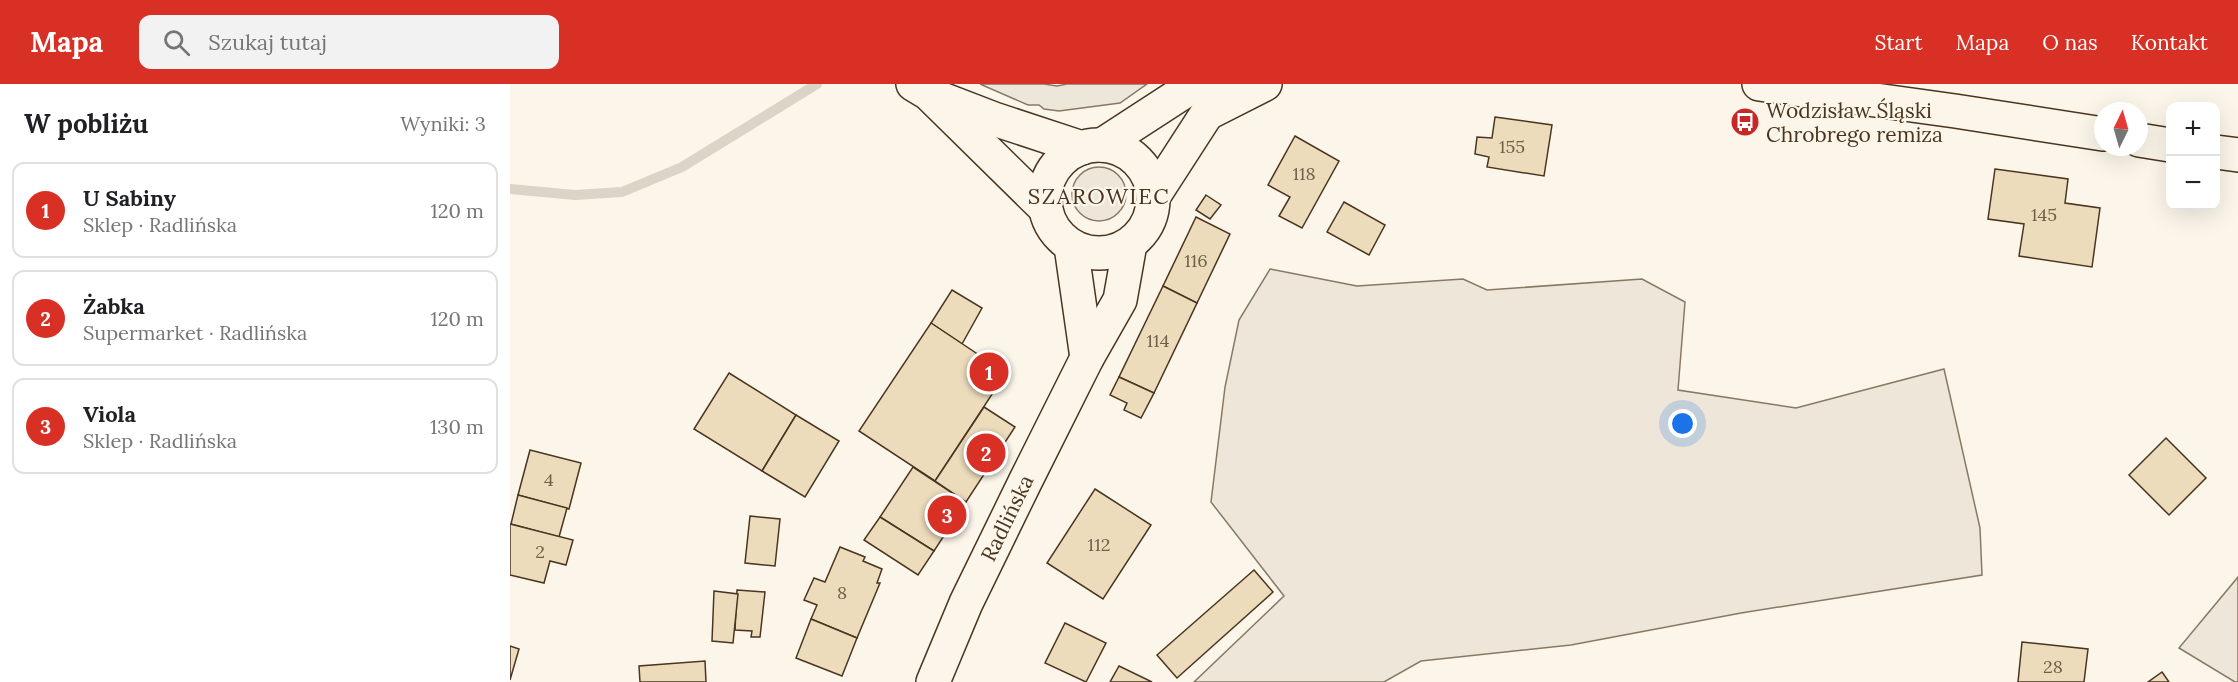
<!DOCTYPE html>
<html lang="pl">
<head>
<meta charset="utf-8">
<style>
	:root { --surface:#fff; --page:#f2f2f2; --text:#202124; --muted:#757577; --line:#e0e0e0; --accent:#d93025 }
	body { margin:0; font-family:Lora,serif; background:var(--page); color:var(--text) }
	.controls { position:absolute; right:18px; top:18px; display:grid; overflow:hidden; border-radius:12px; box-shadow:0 6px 24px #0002 }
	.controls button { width:54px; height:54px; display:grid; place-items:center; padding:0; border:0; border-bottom:2px solid var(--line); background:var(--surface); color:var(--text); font:30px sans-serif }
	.compass { position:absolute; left:1584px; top:18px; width:54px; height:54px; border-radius:50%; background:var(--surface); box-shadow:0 6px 24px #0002; rotate:5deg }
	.you { position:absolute; left:1173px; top:340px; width:21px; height:21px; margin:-15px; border:4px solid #fff; border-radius:50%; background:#1a73e8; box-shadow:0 0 0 9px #1a73e833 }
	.badge { display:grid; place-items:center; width:39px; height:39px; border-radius:50%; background:var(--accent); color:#fff; font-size:20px; font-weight:700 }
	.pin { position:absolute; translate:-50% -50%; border:3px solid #fff; box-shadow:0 2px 6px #0006 }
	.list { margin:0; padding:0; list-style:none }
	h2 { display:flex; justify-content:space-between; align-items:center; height:78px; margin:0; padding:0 24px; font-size:26px }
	h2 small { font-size:20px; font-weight:400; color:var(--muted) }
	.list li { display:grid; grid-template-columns:39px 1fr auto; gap:18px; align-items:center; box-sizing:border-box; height:96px; margin:0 12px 12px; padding:0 12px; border:2px solid var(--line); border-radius:12px }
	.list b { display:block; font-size:22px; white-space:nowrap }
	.list p { margin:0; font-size:20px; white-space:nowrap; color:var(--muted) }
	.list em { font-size:20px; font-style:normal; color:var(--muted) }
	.icon { flex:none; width:33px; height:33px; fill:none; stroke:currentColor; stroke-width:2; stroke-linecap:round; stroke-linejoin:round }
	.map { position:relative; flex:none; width:1728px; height:598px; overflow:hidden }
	header { display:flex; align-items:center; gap:36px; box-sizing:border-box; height:84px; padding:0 30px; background:var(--accent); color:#fff }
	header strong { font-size:28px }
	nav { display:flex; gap:33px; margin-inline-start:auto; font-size:21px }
	.search { width:420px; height:54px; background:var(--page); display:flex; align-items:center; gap:15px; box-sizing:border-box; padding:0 21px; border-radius:12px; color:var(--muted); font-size:22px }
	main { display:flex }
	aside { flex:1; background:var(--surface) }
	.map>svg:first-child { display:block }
	.green { fill:#ede6d9; stroke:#887966; stroke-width:1.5 }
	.parking { fill:#ede7d9; stroke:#887966; stroke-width:1.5 }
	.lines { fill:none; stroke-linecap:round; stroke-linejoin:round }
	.stream { stroke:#dcd4c6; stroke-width:10 }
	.building { fill:#ecdcbc; stroke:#4a3520; stroke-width:1.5 }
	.minor-casing { stroke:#4a3520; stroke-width:36 }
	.minor { stroke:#fbf6e9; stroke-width:33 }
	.labels { text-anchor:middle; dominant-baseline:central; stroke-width:4.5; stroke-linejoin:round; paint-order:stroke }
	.number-label { font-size:18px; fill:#725f47 }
	.poi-label { font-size:21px; fill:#4a3520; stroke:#fbf6e9; text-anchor:start }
	.street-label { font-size:21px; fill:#4a3520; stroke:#fbf6e9 }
	.neighbourhood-label { font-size:22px; letter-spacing:1.5px; fill:#4a3520; stroke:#fbf6e9 }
</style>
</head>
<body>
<header>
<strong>Mapa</strong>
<div class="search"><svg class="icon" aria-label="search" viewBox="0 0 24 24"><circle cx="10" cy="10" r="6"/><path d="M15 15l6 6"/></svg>Szukaj tutaj</div>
<nav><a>Start</a><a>Mapa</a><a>O nas</a><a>Kontakt</a></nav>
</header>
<main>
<aside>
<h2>W pobliżu<small>Wyniki: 3</small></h2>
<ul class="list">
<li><span class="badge">1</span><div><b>U Sabiny</b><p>Sklep · Radlińska</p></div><em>120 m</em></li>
<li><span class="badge">2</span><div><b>Żabka</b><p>Supermarket · Radlińska</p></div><em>120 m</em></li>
<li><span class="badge">3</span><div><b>Viola</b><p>Sklep · Radlińska</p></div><em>130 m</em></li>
</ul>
</aside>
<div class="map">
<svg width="1728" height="598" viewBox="0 0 1728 598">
	<rect width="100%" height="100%" fill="#fbf6e9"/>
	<g class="green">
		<circle cx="589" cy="110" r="27"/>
		<path d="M 760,185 L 847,202 L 953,195 L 977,206 L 1132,195 L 1175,218 L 1168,306 L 1286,324 L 1434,285 L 1470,444 L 1472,491 L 1231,529 L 1061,561 L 911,577 L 874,598 L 684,598 L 774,512 L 701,418 L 715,303 L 729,236 Z"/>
		<path d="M 1728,493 L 1728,598 L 1725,598 L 1669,564 Z"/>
	</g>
	<path class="parking" d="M 470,0 L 534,0 L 547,2 L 557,0 L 637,0 L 610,19 L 549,27 L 534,25 L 529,21 L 518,21 Z"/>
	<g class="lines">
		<path class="stream" d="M 0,105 L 65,111 L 112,108 L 172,83 L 307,0"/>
	</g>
	<g class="building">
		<path d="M 985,33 L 1042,41 L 1034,92 L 977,83 L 979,73 L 965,70 L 967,53 L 982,54 Z"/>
		<path d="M 785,52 L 829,77 L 792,144 L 769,132 L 780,113 L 758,101 Z"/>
		<path d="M 1485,85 L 1558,95 L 1555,119 L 1590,124 L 1582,183 L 1509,172 L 1514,140 L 1478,135 Z"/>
		<path d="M 696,111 L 711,121 L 700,135 L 686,126 Z"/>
		<path d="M 834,118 L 875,141 L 859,171 L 817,148 Z"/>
		<path d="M 686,133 L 720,150 L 687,219 L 653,202 Z"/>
		<path d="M 653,202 L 687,219 L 644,309 L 609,293 Z"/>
		<path d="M 442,206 L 472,224 L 452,260 L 421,239 Z"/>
		<path d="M 421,239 L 496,289 L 425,397 L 349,347 Z"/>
		<path d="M 219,289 L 286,331 L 252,387 L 184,345 Z"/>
		<path d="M 609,293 L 644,309 L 631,334 L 614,326 L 617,319 L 600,311 Z"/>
		<path d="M 474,323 L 505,343 L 456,418 L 425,397 Z"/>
		<path d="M 286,331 L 329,357 L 295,413 L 252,387 Z"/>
		<path d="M 1656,354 L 1696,394 L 1659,431 L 1619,391 Z"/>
		<path d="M 20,366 L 71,379 L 59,425 L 8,411 Z"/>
		<path d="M 403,383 L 456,418 L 424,467 L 370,433 Z"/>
		<path d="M 585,405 L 641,441 L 593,515 L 537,479 Z"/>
		<path d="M 8,411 L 57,424 L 49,453 L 1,440 Z"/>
		<path d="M 240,432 L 270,435 L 265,482 L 235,479 Z"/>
		<path d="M 370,433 L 424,467 L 408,491 L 354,456 Z"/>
		<path d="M 0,440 L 63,456 L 56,481 L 40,477 L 34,499 L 0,491 Z"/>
		<path d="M 330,463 L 355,473 L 353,477 L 372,485 L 367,499 L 370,499 L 347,554 L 301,535 L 307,521 L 294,516 L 304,494 L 315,498 Z"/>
		<path d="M 744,486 L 763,508 L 667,594 L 647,571 Z"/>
		<path d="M 227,506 L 255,508 L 250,553 L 241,553 L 242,547 L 225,546 Z"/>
		<path d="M 204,507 L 228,510 L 223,559 L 202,557 Z"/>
		<path d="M 301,535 L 347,554 L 332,592 L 286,574 Z"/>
		<path d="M 555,539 L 596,559 L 576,598 L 535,579 Z"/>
		<path d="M 1512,558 L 1578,565 L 1574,598 L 1508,598 Z"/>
		<path d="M 0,562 L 9,565 L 0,596 Z"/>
		<path d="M 195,577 L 196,598 L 130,598 L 129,582 Z"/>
		<path d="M 609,582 L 642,598 L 600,598 Z"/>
		<path d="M 1652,588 L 1659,598 L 1638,598 Z"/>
	</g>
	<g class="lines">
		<g class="minor-casing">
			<g id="minor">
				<path d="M 403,0 L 418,9 L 535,124"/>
				<path d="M 1249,0 L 1445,27 L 1593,50"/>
				<path d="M 432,15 L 484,35 L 572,64"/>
				<path d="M 698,29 L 755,0"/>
				<path d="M 1629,56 L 1660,61"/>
				<circle cx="589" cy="115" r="54"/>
				<path d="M 592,61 L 686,0"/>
				<path d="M 1706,68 L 1728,71"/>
				<path d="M 643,113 L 716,0"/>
				<path d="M 561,162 L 577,274"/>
				<path d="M 423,598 L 456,519 L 515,398 L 577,274 L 610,216 L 620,160"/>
			</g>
		</g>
		<use href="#minor" class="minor"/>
	</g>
	<defs>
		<g id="bus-disc" transform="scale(1.5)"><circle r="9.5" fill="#c62828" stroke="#fbf6e9"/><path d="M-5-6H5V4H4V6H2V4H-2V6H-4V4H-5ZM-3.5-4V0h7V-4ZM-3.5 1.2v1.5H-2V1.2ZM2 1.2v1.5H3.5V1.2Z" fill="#fff"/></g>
	</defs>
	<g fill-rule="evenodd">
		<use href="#bus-disc" x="1235" y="38"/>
	</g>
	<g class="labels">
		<g class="number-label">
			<text x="1002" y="62">155</text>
			<text x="794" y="89">118</text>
			<text x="1534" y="130">145</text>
			<text x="686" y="176">116</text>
			<text x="648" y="256">114</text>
			<text x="39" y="395">4</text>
			<text x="589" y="460">112</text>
			<text x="30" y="467">2</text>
			<text x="332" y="508">8</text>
			<text x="1543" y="582">28</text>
		</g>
		<g class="poi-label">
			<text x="1256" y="26">Wodzisław Śląski<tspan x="1256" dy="24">Chrobrego remiza</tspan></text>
		</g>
		<g class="street-label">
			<text transform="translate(497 434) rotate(-64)">Radlińska</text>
		</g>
		<g class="neighbourhood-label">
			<text x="589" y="112">SZAROWIEC</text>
		</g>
	</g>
</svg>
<div class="controls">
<button>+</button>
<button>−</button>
</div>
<svg class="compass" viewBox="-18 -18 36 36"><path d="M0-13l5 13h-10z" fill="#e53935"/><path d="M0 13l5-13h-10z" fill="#757577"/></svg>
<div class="you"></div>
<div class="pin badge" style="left:479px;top:288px">1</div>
<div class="pin badge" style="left:476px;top:369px">2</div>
<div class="pin badge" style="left:437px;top:431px">3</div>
</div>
</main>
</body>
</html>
